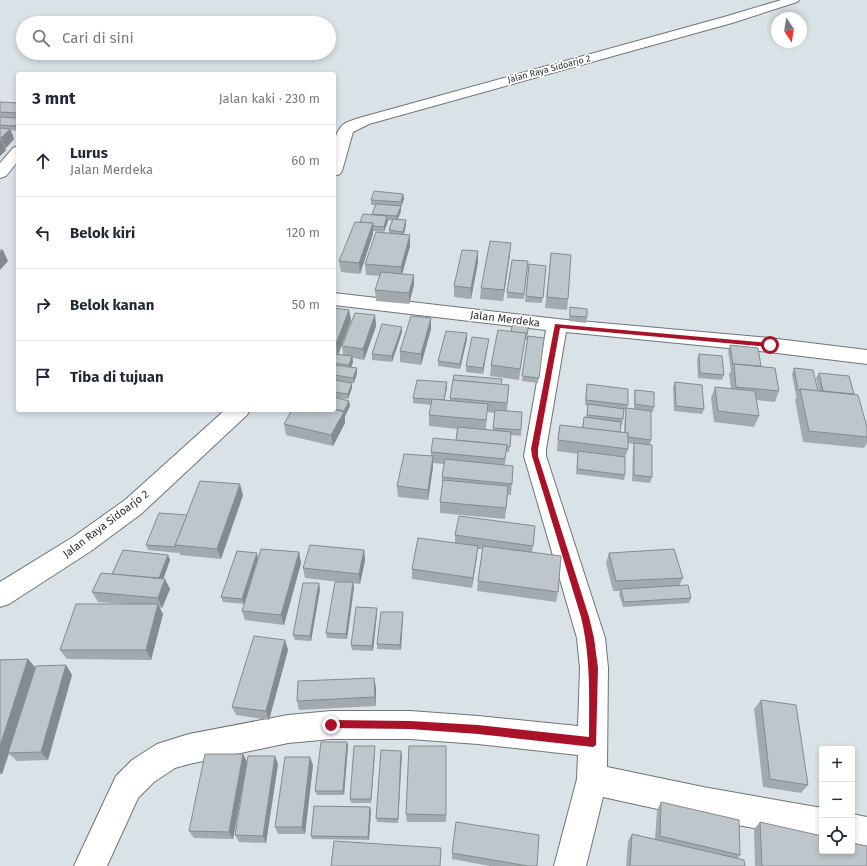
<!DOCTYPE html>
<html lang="id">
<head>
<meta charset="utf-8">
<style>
	:root { --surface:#fff; --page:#f6f6f7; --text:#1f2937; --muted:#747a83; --line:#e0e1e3 }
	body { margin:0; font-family:"Fira Sans",sans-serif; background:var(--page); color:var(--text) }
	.controls { position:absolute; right:12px; bottom:12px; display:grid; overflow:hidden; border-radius:4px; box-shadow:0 2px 6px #0003 }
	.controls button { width:36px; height:36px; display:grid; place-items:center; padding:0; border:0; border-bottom:1px solid var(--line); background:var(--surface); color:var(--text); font:20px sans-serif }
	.compass { position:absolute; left:771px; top:12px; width:36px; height:36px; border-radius:50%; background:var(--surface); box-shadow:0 2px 6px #0003; rotate:168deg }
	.stop { position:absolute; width:12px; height:12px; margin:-9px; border:3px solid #a91228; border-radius:50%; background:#fff }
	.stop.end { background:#a91228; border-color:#fff; box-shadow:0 1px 4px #0008 }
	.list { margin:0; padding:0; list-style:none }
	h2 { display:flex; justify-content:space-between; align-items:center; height:52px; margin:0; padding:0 16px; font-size:17px }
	h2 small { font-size:13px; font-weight:400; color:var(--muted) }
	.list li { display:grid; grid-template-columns:26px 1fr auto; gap:12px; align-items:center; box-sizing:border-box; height:72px; padding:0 16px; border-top:1px solid var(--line) }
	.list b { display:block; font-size:15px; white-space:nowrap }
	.list p { margin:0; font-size:13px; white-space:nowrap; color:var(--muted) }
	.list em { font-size:13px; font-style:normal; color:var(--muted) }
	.icon { flex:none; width:22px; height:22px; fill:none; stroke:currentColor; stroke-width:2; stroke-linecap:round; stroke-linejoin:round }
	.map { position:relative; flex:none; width:867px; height:866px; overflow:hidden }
	.search { position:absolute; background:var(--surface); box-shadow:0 2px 6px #0003; left:16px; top:16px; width:320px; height:44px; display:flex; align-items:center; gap:10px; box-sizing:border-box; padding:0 14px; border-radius:22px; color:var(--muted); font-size:15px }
	.panel { position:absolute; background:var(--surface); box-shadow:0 2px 6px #0003; left:16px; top:72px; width:320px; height:340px; border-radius:4px }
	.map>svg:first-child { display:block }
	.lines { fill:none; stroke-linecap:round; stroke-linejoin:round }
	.minor-casing { stroke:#6d757a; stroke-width:2 }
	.tertiary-casing { stroke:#6d757a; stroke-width:2 }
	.minor { fill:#fff; fill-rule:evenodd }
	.tertiary { fill:#fff; fill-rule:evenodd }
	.wall { fill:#a3aaaf; fill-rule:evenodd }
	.shaded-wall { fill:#848b8e }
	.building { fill:#bdc6cb; stroke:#848b8e }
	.route { fill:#a91228 }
	.labels { text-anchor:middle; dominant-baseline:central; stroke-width:3.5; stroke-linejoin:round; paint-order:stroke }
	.far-street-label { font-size:9px; fill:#2b2f31; stroke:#fff }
	.street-label { font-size:11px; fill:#2b2f31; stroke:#fff }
</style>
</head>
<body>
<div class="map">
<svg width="867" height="866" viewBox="0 0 867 866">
	<rect width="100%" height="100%" fill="#d9e2e7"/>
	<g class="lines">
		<g class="minor-casing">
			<g id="minor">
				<path d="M 18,146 L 18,161 L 6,176 L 0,178 L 0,163 L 13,148 Z"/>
				<path d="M 334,293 L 557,319 L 769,338 L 867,350 L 867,364 L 769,352 L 566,332 L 546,449 L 546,456 L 605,638 L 608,668 L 607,767 L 703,787 L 822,808 L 822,840 L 703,819 L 603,797 L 586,866 L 554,866 L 577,779 L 578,755 L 478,744 L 410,739 L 331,739 L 288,743 L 189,764 L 175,768 L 154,782 L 138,798 L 107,866 L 74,866 L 116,776 L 132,760 L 157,744 L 189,734 L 288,715 L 331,711 L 410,711 L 478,716 L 578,726 L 580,668 L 577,638 L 524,456 L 546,330 L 334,305 Z"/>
				<path d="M 852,814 L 867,817 L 867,849 L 852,846 Z"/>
			</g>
		</g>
		<g class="tertiary-casing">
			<g id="tertiary">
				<path d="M 781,0 L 799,0 L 797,2 L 732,23 L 369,124 L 353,132 L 342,171 L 340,174 L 334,176 C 334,160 330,135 344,124 C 348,121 354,120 359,118 L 724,17 Z"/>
				<path d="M 225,410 L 250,410 L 247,415 L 141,514 L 91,551 L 9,604 L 0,607 L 0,582 L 73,537 L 125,500 Z"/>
			</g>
		</g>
		<use href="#minor" class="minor"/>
		<use href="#tertiary" class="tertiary"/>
	</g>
	<g class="wall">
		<path d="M 0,102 L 18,103 L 18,130 L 17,131 L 11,130 L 14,139 L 6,148 L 5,148 L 6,150 L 0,156 Z"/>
		<path d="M 403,194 L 404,199 L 401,207 L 401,211 L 398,219 L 406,225 L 404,234 L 410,235 L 410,246 L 402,274 L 414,275 L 414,285 L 409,304 L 376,301 L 375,290 L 379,276 L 366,275 L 365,264 L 389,233 L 389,230 L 392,221 L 388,220 L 384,232 L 373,231 L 373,234 L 360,274 L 341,272 L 339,261 L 360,222 L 373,215 L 375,205 L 371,205 L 371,200 Z"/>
		<path d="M 478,251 L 478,262 L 471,299 L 454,297 L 454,286 Z"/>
		<path d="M 551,253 L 568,299 L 567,310 L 545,308 Z"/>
		<path d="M 510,254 L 503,301 L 480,299 L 481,288 Z"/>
		<path d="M 528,261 L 524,299 L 507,298 L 507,292 Z"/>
		<path d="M 529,264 L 546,266 L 542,303 L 525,302 Z"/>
		<path d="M 570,307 L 587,317 L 586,323 L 569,321 Z"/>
		<path d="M 334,308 L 349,310 L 351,320 L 338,355 L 343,355 L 342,346 L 375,315 L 376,326 L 364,360 L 353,358 L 353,362 L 351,367 L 357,368 L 357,373 L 354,383 L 352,383 L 352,388 L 348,399 L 335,398 L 349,401 L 350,406 L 345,416 L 345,423 L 333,446 L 286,435 L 284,424 L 334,410 Z"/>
		<path d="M 529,324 L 527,340 L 525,340 L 519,380 L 490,376 L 491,365 L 511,332 Z"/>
		<path d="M 402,327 L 402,332 L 392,362 L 372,360 L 372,354 Z"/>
		<path d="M 431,329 L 421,365 L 400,362 L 400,351 Z"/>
		<path d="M 467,333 L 467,339 L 460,369 L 438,366 L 438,361 Z"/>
		<path d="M 528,336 L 544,338 L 538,383 L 522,381 Z"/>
		<path d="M 489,339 L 488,344 L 483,374 L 466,372 L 466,366 Z"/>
		<path d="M 730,345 L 761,366 L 779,391 L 775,402 L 756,400 L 759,416 L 754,427 L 714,422 L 711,398 L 715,387 L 731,389 L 729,374 L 731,371 L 728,351 Z"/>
		<path d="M 699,354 L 724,375 L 722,380 L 698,378 L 697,360 Z"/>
		<path d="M 794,368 L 818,391 L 819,391 L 816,378 L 819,373 L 854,394 L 867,427 L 867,443 L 864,448 L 803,442 L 795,400 L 797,396 L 796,396 L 792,374 Z"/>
		<path d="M 447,382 L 447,388 L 444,400 L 450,401 L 450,398 L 501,385 L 509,385 L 507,411 L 521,430 L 521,436 L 511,435 L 509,452 L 506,452 L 505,465 L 512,484 L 511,495 L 508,495 L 505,519 L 440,513 L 440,502 L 442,487 L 442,477 L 444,464 L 433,463 L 433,467 L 428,500 L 398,497 L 397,486 L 431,456 L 431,452 L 456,440 L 457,429 L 429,426 L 429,415 L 431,405 L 413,403 L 413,398 ZM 487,412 L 495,413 L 493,430 L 486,429 Z"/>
		<path d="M 675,382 L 704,409 L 702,414 L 674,411 L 673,387 Z"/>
		<path d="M 587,384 L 628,405 L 627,408 L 634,409 L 634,395 L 635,390 L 654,407 L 653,412 L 651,412 L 651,440 L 650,445 L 652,477 L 650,483 L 632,481 L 633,448 L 634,444 L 628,443 L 628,449 L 625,458 L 625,475 L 624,480 L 576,474 L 578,454 L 557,451 L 558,436 L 560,425 L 582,428 L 584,417 L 586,418 L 588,406 L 585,405 L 586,390 ZM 624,410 L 626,410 L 625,414 L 624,433 L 620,432 L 620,425 L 622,425 L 623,419 Z"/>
		<path d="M 243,495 L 221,559 L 180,555 L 178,551 L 178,553 L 148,550 L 146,545 L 187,515 Z"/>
		<path d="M 455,535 L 533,546 L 532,552 L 558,592 L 556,602 L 477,591 L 478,581 L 483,549 L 477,549 L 477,556 L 472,588 L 412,579 L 412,569 L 455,543 Z"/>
		<path d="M 364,550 L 365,560 L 360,584 L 353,583 L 354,587 L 347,639 L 327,638 L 326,633 L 339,582 L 305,578 L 303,568 Z"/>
		<path d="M 299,552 L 301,563 L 284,625 L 245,620 L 242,611 Z"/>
		<path d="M 257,553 L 244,604 L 223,602 L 221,597 Z"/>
		<path d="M 609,553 L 683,578 L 679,586 L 691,598 L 689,603 L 623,607 L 619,594 L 620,591 L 613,591 L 606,563 Z"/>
		<path d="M 168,555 L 170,560 L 163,578 L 170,589 L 162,608 L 159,607 L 163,614 L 151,660 L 67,659 L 60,650 L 126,604 L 98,602 L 92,592 L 112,574 Z"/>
		<path d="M 320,589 L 311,641 L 295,640 L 293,635 Z"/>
		<path d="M 377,608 L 377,613 L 373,651 L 352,650 L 351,645 Z"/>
		<path d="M 403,612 L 403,617 L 401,650 L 377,649 L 377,644 Z"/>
		<path d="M 285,640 L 288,650 L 269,720 L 236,715 L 232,707 Z"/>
		<path d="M 28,659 L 36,668 L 66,665 L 72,675 L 48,760 L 17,761 L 9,754 L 2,774 L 0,774 L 0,660 Z"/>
		<path d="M 376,687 L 376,706 L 299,710 L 297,701 Z"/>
		<path d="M 761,700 L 808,785 L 801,793 L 763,787 L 754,709 Z"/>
		<path d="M 347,742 L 348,746 L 344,795 L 317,795 L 315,791 Z"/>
		<path d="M 375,751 L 371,803 L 351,803 L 350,799 Z"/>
		<path d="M 401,751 L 398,823 L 377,822 L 376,818 Z"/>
		<path d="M 243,754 L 247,762 L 233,839 L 194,838 L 189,831 Z"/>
		<path d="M 278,764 L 266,843 L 239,842 L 235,835 Z"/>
		<path d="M 313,765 L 305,834 L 278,834 L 275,827 Z"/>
		<path d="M 661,802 L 740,855 L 737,859 L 745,866 L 626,866 L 628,841 L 632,834 L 655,839 L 657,810 Z"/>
		<path d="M 371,810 L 369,840 L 312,839 L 311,836 Z"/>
		<path d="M 406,814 L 446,815 L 446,822 L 407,822 Z"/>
		<path d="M 760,822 L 867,866 L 755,866 L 754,829 Z"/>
		<path d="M 452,853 L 537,866 L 490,866 L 452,859 Z"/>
	</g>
	<g class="shaded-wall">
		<path d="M 18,123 L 18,130 L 17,131 L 15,126 Z"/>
		<path d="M 10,129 L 14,139 L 6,148 L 1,138 Z"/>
		<path d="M 1,139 L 6,150 L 0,156 L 0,141 Z"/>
		<path d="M 403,194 L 404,199 L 401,207 L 401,202 Z"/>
		<path d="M 401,206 L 401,211 L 397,221 L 397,216 Z"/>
		<path d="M 387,216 L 388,221 L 384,232 L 384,227 Z"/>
		<path d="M 406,220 L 406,225 L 403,237 L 403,232 Z"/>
		<path d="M 373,223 L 373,234 L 360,274 L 359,263 Z"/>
		<path d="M 410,235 L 410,246 L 401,278 L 401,267 Z"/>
		<path d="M 511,243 L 510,254 L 503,301 L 504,290 Z"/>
		<path d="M 3,250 L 8,261 L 0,270 L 0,253 Z"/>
		<path d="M 478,251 L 478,262 L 471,299 L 471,288 Z"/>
		<path d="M 414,275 L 414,285 L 409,304 L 409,293 Z"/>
		<path d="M 349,310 L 351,320 L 338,355 L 336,344 Z"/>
		<path d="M 375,315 L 376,326 L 364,360 L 363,349 Z"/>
		<path d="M 431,318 L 431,329 L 421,365 L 421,354 Z"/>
		<path d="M 402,327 L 402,332 L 392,362 L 392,356 Z"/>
		<path d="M 467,333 L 467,339 L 460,369 L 460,364 Z"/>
		<path d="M 489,339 L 488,344 L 483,374 L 483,368 Z"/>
		<path d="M 352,356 L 353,362 L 350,370 L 349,365 Z"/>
		<path d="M 357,368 L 357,373 L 354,383 L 353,378 Z"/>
		<path d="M 447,382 L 447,388 L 443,406 L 444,401 Z"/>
		<path d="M 352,383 L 352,388 L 348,399 L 348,394 Z"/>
		<path d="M 349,401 L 350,406 L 345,416 L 345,423 L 333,446 L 331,435 Z"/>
		<path d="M 433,456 L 433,467 L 428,500 L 428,490 Z"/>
		<path d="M 240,484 L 243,495 L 221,559 L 217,549 Z"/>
		<path d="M 478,546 L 477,556 L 472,588 L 473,578 Z"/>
		<path d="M 364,550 L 365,560 L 360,584 L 359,574 Z"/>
		<path d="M 299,552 L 301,563 L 284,625 L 281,615 Z"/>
		<path d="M 257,553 L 258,558 L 244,604 L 242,599 Z"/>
		<path d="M 168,555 L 170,560 L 162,583 L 159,578 Z"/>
		<path d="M 165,579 L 170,589 L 162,608 L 158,598 Z"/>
		<path d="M 353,582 L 354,587 L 347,639 L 346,634 Z"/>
		<path d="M 319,583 L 320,589 L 311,641 L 310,636 Z"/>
		<path d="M 158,604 L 163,614 L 151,660 L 146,650 Z"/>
		<path d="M 377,608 L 377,613 L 373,651 L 372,646 Z"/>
		<path d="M 403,612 L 403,617 L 401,650 L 400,645 Z"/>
		<path d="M 285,640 L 288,650 L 269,720 L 266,711 Z"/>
		<path d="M 28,659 L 36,669 L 2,774 L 0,772 L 0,746 Z"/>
		<path d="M 66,665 L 72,675 L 48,760 L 41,752 Z"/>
		<path d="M 374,678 L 376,687 L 376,706 L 375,697 Z"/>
		<path d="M 347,742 L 348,746 L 344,795 L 343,791 Z"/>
		<path d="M 375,746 L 375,751 L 371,803 L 371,799 Z"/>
		<path d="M 401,751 L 402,755 L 398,823 L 398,819 Z"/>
		<path d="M 243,754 L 247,762 L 233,839 L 229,832 Z"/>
		<path d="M 275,756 L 278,764 L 266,843 L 263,836 Z"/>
		<path d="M 310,757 L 313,765 L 305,834 L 302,827 Z"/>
		<path d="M 370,807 L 371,810 L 369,840 L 368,837 Z"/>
	</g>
	<g class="building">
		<path d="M 0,102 L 18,103 L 18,113 L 0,112 Z"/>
		<path d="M 0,117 L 18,118 L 18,123 L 15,126 L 0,125 Z"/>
		<path d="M 0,128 L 10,129 L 1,138 L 0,138 Z"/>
		<path d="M 374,191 L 403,194 L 401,202 L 371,200 Z"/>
		<path d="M 376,204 L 401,206 L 397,216 L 372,214 Z"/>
		<path d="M 363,214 L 387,216 L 384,227 L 373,226 L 373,223 L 360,222 Z"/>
		<path d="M 393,219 L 406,220 L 403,232 L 389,230 Z"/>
		<path d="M 355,222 L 373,223 L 359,263 L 339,261 Z"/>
		<path d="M 376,232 L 410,235 L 401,267 L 365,264 Z"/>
		<path d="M 490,241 L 511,243 L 504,290 L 481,288 Z"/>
		<path d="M 0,250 L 3,250 L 0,253 Z"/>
		<path d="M 462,250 L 478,251 L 471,288 L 454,286 Z"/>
		<path d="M 551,253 L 571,255 L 568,299 L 547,297 Z"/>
		<path d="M 512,260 L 528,261 L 524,294 L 507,292 Z"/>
		<path d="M 529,264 L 546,266 L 543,298 L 526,296 Z"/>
		<path d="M 381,272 L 414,275 L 409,293 L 375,290 Z"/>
		<path d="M 570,307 L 587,309 L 587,317 L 570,316 Z"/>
		<path d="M 334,308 L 349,310 L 336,344 L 334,344 Z"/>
		<path d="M 355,313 L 375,315 L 363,349 L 342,346 Z"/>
		<path d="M 411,316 L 431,318 L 421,354 L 400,351 Z"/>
		<path d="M 513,322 L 529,324 L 527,334 L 526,334 L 526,333 L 511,332 Z"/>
		<path d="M 382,324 L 402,327 L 392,356 L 372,354 Z"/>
		<path d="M 498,330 L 526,333 L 520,369 L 491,365 Z"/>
		<path d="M 446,331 L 467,333 L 460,364 L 438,361 Z"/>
		<path d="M 528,336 L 544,338 L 539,378 L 522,376 Z"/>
		<path d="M 472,337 L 489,339 L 483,368 L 466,366 Z"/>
		<path d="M 730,345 L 758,348 L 761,366 L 734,364 L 733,365 Z"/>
		<path d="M 334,354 L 352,356 L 349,365 L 334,363 Z"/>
		<path d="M 699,354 L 722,356 L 724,375 L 700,373 Z"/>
		<path d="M 734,364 L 775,368 L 779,391 L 736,387 Z"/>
		<path d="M 334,365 L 357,368 L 353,378 L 334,375 Z"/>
		<path d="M 794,368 L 813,370 L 818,391 L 800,389 L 799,391 L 798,390 Z"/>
		<path d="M 819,373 L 849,376 L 854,394 L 823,391 Z"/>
		<path d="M 454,375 L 502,379 L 501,385 L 453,380 Z"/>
		<path d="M 334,380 L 352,383 L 348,394 L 334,392 Z"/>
		<path d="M 417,380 L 447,382 L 444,400 L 413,398 Z"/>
		<path d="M 453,380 L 509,385 L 507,403 L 450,398 Z"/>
		<path d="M 675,382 L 702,385 L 704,409 L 676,406 Z"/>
		<path d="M 587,384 L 628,389 L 628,405 L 586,400 Z"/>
		<path d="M 715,387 L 755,391 L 759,416 L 718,411 Z"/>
		<path d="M 800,389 L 858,395 L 867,427 L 867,437 L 809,431 Z"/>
		<path d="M 635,390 L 654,392 L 654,407 L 635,404 Z"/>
		<path d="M 334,397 L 349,401 L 344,411 L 334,409 Z"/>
		<path d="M 432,399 L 488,404 L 486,420 L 429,415 Z"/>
		<path d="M 588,404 L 624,409 L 623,419 L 587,415 Z"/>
		<path d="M 626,408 L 651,411 L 651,440 L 628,437 L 628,433 L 625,433 Z"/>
		<path d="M 334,409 L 344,412 L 331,435 L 284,424 L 292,410 L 334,410 Z"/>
		<path d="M 495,410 L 522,412 L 521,430 L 493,428 Z"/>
		<path d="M 584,417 L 621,422 L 620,432 L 583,428 Z"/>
		<path d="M 560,425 L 628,433 L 628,449 L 558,440 Z"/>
		<path d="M 458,427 L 511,432 L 510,447 L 506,446 L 507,445 L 456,440 Z"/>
		<path d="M 433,438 L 507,445 L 505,459 L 431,452 Z"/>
		<path d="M 634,443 L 652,445 L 652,477 L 634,475 Z"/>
		<path d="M 578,451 L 625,457 L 625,475 L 577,469 Z"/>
		<path d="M 404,454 L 433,456 L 428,490 L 397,486 Z"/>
		<path d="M 445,459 L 513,466 L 512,484 L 442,477 Z"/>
		<path d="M 443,480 L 508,486 L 506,508 L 440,502 Z"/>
		<path d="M 200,481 L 240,484 L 217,549 L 175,545 Z"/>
		<path d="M 159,513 L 187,515 L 175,545 L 175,547 L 146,545 Z"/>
		<path d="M 459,516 L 535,526 L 533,546 L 455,535 Z"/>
		<path d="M 418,538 L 478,546 L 473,578 L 412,569 Z"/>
		<path d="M 310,545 L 364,550 L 359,574 L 303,568 Z"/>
		<path d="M 483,546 L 561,556 L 558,592 L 478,581 Z"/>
		<path d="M 261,549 L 299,552 L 281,615 L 242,611 Z"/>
		<path d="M 674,549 L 683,578 L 616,581 L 609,553 Z"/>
		<path d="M 123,550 L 168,555 L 159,578 L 112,574 Z"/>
		<path d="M 237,551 L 257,553 L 242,599 L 221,597 Z"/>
		<path d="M 101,573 L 165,579 L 158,598 L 92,592 Z"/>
		<path d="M 335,582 L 353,582 L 346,634 L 326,633 Z"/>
		<path d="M 303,583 L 319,583 L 310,636 L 293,635 Z"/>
		<path d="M 688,585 L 691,598 L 624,602 L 621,589 Z"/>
		<path d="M 76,604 L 158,604 L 146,650 L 60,650 Z"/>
		<path d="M 356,607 L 377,608 L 372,646 L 351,645 Z"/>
		<path d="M 381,612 L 403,612 L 400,645 L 377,644 Z"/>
		<path d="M 254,636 L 285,640 L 266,711 L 232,707 Z"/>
		<path d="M 28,659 L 0,746 L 0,660 Z"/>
		<path d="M 66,665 L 41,752 L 8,753 L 36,666 Z"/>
		<path d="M 374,678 L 375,697 L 297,701 L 298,681 Z"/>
		<path d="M 761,700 L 796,705 L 808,785 L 770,779 Z"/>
		<path d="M 321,742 L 347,742 L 343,791 L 315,791 Z"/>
		<path d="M 354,746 L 375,746 L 371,799 L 350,799 Z"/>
		<path d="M 409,746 L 446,746 L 446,815 L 406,814 Z"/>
		<path d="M 381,750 L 401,751 L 398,819 L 376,818 Z"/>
		<path d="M 205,754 L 243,754 L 229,832 L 189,831 Z"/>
		<path d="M 248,756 L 275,756 L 263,836 L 235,835 Z"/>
		<path d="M 285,757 L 310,757 L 302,827 L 275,827 Z"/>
		<path d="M 661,802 L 739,820 L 740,855 L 660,836 Z"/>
		<path d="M 314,806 L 370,807 L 368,837 L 311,836 Z"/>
		<path d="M 456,822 L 539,835 L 537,866 L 528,866 L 452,853 Z"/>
		<path d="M 760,822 L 822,836 L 822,851 L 852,851 L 852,843 L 867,846 L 867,866 L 762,866 Z"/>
		<path d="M 632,834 L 744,860 L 745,866 L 630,866 Z"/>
		<path d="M 334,841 L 441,848 L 440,866 L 331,866 Z"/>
	</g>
	<path class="route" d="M 555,324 L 770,343 L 772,345 L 770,347 L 560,328 L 538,449 L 538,456 L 589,617 L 594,638 L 598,668 L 596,745 L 593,747 L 478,734 L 410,729 L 328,728 L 327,725 L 328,722 L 331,720 L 410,721 L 478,725 L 589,737 C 589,695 591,659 581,617 L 532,456 L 531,449 Z"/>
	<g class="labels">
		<g class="far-street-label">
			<text transform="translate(549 69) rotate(-15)">Jalan Raya Sidoarjo 2</text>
		</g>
		<g class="street-label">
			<text transform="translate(505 319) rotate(7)">Jalan Merdeka</text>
			<text transform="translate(106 524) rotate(-37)">Jalan Raya Sidoarjo 2</text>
		</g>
	</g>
</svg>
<div class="controls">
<button>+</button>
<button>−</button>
<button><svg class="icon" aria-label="locate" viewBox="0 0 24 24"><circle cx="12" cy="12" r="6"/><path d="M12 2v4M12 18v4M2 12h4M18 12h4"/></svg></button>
</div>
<svg class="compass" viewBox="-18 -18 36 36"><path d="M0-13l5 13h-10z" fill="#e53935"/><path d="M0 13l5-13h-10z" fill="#747a83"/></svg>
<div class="stop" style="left:770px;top:345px"></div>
<div class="stop end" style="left:331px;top:725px"></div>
<div class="search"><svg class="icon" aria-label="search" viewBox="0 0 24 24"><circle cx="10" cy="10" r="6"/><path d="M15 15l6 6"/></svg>Cari di sini</div>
<section class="panel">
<h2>3 mnt<small>Jalan kaki · 230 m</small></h2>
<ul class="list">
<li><svg class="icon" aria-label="ahead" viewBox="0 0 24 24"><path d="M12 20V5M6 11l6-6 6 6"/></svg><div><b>Lurus</b><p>Jalan Merdeka</p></div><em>60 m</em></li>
<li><svg class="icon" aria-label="left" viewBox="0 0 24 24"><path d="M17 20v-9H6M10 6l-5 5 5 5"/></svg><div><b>Belok kiri</b></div><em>120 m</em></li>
<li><svg class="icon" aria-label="right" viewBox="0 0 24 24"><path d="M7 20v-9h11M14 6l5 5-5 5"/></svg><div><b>Belok kanan</b></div><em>50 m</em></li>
<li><svg class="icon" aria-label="arrive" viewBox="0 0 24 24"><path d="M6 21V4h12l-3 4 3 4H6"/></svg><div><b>Tiba di tujuan</b></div></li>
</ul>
</section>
</div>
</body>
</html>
